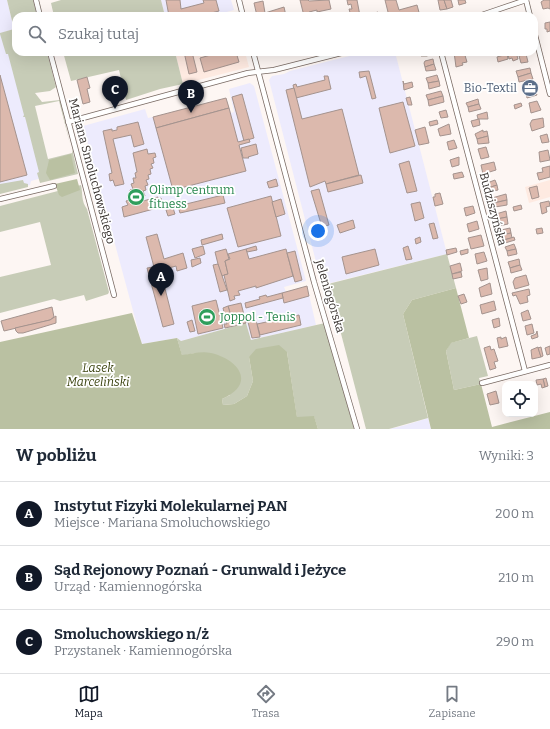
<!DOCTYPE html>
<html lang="pl">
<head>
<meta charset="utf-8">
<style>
	:root { --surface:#fff; --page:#f6f6f7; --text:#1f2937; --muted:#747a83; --line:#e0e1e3; --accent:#111827 }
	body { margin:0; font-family:Bitter,serif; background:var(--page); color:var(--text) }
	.controls { position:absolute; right:12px; bottom:12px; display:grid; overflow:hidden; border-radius:8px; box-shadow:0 4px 16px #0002 }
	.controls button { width:36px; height:36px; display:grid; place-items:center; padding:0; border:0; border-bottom:1px solid var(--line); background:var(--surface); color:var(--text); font:20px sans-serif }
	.you { position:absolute; left:318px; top:231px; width:14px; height:14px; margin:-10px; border:3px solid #fff; border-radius:50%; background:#1a73e8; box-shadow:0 0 0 6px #1a73e833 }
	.badge { display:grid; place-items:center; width:26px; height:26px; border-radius:50%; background:var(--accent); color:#fff; font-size:13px; font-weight:700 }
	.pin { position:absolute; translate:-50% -33px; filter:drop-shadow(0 1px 2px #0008) }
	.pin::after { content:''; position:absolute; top:21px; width:14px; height:12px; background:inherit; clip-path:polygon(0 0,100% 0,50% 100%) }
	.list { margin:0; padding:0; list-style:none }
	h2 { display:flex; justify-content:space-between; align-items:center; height:52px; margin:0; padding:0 16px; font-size:17px }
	h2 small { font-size:13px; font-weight:400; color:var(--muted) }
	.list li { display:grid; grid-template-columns:26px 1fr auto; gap:12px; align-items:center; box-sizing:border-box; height:64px; padding:0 16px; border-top:1px solid var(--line) }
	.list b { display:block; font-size:15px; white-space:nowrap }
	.list p { margin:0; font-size:13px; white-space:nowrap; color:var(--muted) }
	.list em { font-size:13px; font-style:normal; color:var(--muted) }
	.icon { flex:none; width:22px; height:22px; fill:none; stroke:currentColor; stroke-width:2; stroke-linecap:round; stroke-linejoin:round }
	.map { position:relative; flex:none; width:550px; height:429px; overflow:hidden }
	.search { position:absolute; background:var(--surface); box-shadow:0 4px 16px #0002; left:12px; right:12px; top:12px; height:44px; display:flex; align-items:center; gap:10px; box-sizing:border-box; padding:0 14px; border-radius:12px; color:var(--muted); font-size:15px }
	.sheet { height:244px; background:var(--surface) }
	nav { display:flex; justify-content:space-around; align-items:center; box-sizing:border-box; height:56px; border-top:1px solid var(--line); background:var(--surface); font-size:11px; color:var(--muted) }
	nav a { display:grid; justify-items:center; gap:2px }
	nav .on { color:var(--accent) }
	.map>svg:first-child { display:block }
	.built { fill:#feeae1 }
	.industrial { fill:#edebfd }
	.green { fill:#c7ccb7 }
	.forest { fill:#bac1a2 }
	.building { fill:#dcb9ad; stroke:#a4938e }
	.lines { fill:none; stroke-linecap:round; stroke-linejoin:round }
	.street-casing { stroke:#786962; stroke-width:6 }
	.street { stroke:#fff; stroke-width:4.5 }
	.labels { text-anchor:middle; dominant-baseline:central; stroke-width:3.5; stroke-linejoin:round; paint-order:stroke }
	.service-label { font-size:12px; fill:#4e5e75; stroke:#fff; text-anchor:end }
	.street-label { font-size:12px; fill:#393330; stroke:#fff }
	.leisure-label { font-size:12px; fill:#27864d; stroke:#fff; text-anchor:start }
	.park-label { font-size:12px; font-style:italic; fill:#3b430f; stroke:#fff }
</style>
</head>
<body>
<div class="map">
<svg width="550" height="429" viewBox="0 0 550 429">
	<rect width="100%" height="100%" fill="#fdf6f3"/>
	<g class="built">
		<path d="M 175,52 L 245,52 L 249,67 L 183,84 Z"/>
		<path d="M 550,180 L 550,197 L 529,203 L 525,187 Z"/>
	</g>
	<g class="industrial">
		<path d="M 0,0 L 7,0 L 14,29 L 5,32 L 42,178 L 31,181 L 30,185 L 0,193 Z"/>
		<path d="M 161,0 L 231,0 L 234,10 L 212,16 L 165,16 Z"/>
		<path d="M 365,52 L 395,52 L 447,254 L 322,285 L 269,80 L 272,76 L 284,74 L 290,71 Z"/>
		<path d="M 250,83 L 254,86 L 306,281 L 284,287 L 286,292 L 307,286 L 316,325 L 251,340 L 246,323 L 181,341 L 177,338 L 142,344 L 83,126 L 145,109 L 148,118 L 153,117 L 156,127 L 229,108 L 231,113 L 234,112 L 229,89 Z"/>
		<path d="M 428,418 L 431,429 L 389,429 L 406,425 Z"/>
	</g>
	<g class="green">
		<path d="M 7,0 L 33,0 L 37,16 L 16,16 L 16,52 L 47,52 L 56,87 L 50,91 L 35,93 L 42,102 L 60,100 L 70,144 L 59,101 L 35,106 L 48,159 L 72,153 L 72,149 L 78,174 L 40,183 L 37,173 L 39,172 L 25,117 L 23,117 L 24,115 L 8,54 L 6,54 L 0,34 L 0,33 L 14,29 Z"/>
		<path d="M 61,0 L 161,0 L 165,16 L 54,16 L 51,3 Z"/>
		<path d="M 63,52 L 175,52 L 183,84 L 160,89 L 126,100 L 119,70 L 71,81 Z"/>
		<path d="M 23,180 L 24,183 L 28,184 L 28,187 L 0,194 L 0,184 Z"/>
		<path d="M 81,185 C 83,194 81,201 87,209 L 109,292 L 108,294 L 86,301 L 84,295 L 60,301 L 54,299 L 0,313 L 0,277 L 51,265 L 40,222 L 0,232 L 0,206 Z"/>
		<path d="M 447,254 L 456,288 L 412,300 L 403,314 L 428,418 L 389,429 L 366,429 L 328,284 Z"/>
		<path d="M 246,323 L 251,340 L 325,323 L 354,429 L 318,429 L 314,417 L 297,418 L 287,352 L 249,357 L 253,381 L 247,396 L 234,404 L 223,405 L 222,399 L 230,395 L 195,353 L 182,356 L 177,338 L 181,341 Z"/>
		<path d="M 477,336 L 488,376 L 479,378 L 481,384 L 454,390 L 446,351 L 450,343 Z"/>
	</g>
	<g class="forest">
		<path d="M 71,154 L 75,173 L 50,180 L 46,173 L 49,160 Z"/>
		<path d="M 77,179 L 80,190 L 62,197 L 59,195 L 55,184 Z"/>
		<path d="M 456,288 L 469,338 L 451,343 L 446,351 L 454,390 L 481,384 L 492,427 L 550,412 L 550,429 L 431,429 L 403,314 L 412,300 Z"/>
		<path d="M 132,313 L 142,344 L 177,338 L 182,355 C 192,354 201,351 211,353 C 240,360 256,384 222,399 L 223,405 L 234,404 L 247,396 L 253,381 L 249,357 L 256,349 L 279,345 L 287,352 L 297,417 L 314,416 L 318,429 L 0,429 L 0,342 Z"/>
	</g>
	<g class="building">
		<path d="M 166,0 L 180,0 L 181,9 L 204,3 L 203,0 L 216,0 L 219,11 L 200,16 L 169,16 Z"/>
		<path d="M 300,0 L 308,0 L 309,1 L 329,0 L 331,9 L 317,12 L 317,10 L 309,12 L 310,16 L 304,16 Z"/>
		<path d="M 347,0 L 357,0 L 360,16 L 351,16 L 349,9 L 352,9 L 351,4 L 348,5 Z"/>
		<path d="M 385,0 L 396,0 L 399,10 L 417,5 L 420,16 L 389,16 Z"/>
		<path d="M 438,0 L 444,0 L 447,9 L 440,10 Z"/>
		<path d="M 444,0 L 451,0 L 453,7 L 447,9 Z"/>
		<path d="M 458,0 L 465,0 L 466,3 L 459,5 Z"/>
		<path d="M 544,0 L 550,0 L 550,9 L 548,8 L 543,9 L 541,2 Z"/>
		<path d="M 263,1 L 265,13 L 284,7 L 286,16 L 257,16 L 254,3 Z"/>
		<path d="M 378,12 L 379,16 L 364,16 Z"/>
		<path d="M 550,22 L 550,31 L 547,32 L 547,29 L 545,29 L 545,23 Z"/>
		<path d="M 184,52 L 192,52 L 197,72 L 189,74 Z"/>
		<path d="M 221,52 L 236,52 L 239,62 L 204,72 L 200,58 Z"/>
		<path d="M 420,52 L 431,52 L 432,53 L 427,56 L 421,56 Z"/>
		<path d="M 454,52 L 464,52 L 467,62 L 462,63 L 463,65 L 456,67 Z"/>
		<path d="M 516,52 L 518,59 L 513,61 L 512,58 L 509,59 L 508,54 Z"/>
		<path d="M 507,54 L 508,59 L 498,62 L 497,57 Z"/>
		<path d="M 526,54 L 528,62 L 521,63 L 519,56 Z"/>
		<path d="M 433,59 L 434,64 L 425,67 L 424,63 L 425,61 Z"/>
		<path d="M 434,64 L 436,70 L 426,71 L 425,67 Z"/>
		<path d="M 530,68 L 531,73 L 518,77 L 516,71 Z"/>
		<path d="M 369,71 L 376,98 L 372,99 L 366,76 L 360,78 L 359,72 Z"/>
		<path d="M 531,73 L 533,79 L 519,82 L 518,77 Z"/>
		<path d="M 0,75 L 27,175 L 0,182 Z"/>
		<path d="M 437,75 L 439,81 L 428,83 L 426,78 Z"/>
		<path d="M 324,76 L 328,76 L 331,89 L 296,98 L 293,85 L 296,84 L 297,87 L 325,80 Z"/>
		<path d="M 87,77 L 90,88 L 87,89 L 90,102 L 83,104 L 77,80 Z"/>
		<path d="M 403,81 L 404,84 L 412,82 L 413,87 L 404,90 Z"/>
		<path d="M 439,81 L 440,86 L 429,89 L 428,83 Z"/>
		<path d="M 534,84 L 535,90 L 526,92 L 524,86 Z"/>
		<path d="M 509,87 L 510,91 L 500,93 L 500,90 Z"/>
		<path d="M 294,88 L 302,119 L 342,109 L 359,175 L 326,184 L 325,181 L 310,187 L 286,90 Z"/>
		<path d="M 535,90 L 537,95 L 527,98 L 526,92 Z"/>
		<path d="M 441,91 L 443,96 L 428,100 L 426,95 Z"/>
		<path d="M 242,94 L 254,138 L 244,141 L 232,97 Z"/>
		<path d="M 443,96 L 444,102 L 429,106 L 428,100 Z"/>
		<path d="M 410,97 L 412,105 L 408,105 L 406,98 Z"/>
		<path d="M 226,98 L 229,108 L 156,128 L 153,117 Z"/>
		<path d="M 478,99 L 479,104 L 468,107 L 466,103 Z"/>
		<path d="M 537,101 L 541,110 L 531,113 L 529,103 Z"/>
		<path d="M 403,102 L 415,146 L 390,153 L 379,108 Z"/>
		<path d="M 521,103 L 522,106 L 515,109 L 514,105 Z"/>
		<path d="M 479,104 L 481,109 L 469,112 L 468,107 Z"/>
		<path d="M 229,108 L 238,142 L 249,139 L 250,142 L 239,145 L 246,171 L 173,190 L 156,128 Z"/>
		<path d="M 446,110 L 448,117 L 441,118 L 439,112 Z"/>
		<path d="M 487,112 L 488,119 L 478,119 L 477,115 Z"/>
		<path d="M 543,118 L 544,127 L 532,131 L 530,124 L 532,120 Z"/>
		<path d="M 479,119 L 480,125 L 473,127 L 471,121 Z"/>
		<path d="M 437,120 L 438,124 L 430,126 L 429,122 Z"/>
		<path d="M 138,122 L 144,144 L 134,147 L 131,135 L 113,139 L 124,184 L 115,186 L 113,180 L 110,181 L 109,174 L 112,173 L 103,131 L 112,129 L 112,131 L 117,130 L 117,127 Z"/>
		<path d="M 449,124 L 451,134 L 440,136 L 438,129 Z"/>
		<path d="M 425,127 L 429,143 L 419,145 L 415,130 Z"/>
		<path d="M 483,130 L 483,132 L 487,131 L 488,136 L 477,139 L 475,134 Z"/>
		<path d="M 547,134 L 549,142 L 542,143 L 540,136 Z"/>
		<path d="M 488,136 L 489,143 L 478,144 L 477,139 Z"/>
		<path d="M 454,140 L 457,148 L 449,150 L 447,142 Z"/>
		<path d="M 256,144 L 258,154 L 248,157 L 249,158 L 243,158 L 241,148 Z"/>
		<path d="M 486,147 L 489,157 L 481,159 L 478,149 Z"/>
		<path d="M 147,149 L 148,154 L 155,153 L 156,157 L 153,158 L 154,163 L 151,164 L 153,168 L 150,169 L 151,174 L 148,175 L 149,179 L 146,180 L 148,185 L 145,186 L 146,190 L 143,191 L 145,196 L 142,197 L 143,201 L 158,197 L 158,199 L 161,198 L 162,202 L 159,203 L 161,207 L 124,217 L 122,207 L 128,205 L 126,201 L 129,200 L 128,195 L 131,194 L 130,190 L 133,189 L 131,184 L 134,183 L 133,178 L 136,178 L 135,173 L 137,172 L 133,153 Z"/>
		<path d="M 548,150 L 550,160 L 540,162 L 539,152 Z"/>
		<path d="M 459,157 L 459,165 L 452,167 L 450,160 Z"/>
		<path d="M 409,161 L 417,191 L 407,193 L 399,164 Z"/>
		<path d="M 494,162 L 496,170 L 483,174 L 481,165 Z"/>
		<path d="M 550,166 L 550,177 L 539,180 L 537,173 L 543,172 L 542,168 Z"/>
		<path d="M 462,172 L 464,177 L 454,179 L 453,174 Z"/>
		<path d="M 361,175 L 363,183 L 328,192 L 326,184 Z"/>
		<path d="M 276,179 L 278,186 L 269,188 L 267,182 Z"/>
		<path d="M 495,180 L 497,185 L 488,188 L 487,183 Z"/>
		<path d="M 497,185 L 498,190 L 489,192 L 488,188 Z"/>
		<path d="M 537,186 L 539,197 L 532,199 L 529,188 Z"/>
		<path d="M 319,189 L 329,225 L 322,227 L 311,191 Z"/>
		<path d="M 440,193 L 443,204 L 435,206 L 433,197 L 435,197 L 435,194 Z"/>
		<path d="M 506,194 L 507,200 L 493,203 L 492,198 Z"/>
		<path d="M 223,195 L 225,203 L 180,213 L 178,206 Z"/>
		<path d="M 271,196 L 281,236 L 238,247 L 227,208 Z"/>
		<path d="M 281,199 L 285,214 L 276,217 L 272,202 Z"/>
		<path d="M 507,200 L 507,205 L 495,207 L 494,203 Z"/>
		<path d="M 549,201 L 550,206 L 546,207 L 547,212 L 542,214 L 540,203 Z"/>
		<path d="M 420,202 L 424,218 L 415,221 L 411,204 Z"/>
		<path d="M 521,205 L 522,209 L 514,211 L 513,207 Z"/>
		<path d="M 473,206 L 475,213 L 466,216 L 464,208 Z"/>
		<path d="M 173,208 L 175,214 L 168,216 L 166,210 Z"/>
		<path d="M 506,211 L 507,217 L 497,219 L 496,214 Z"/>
		<path d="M 507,217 L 508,224 L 499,226 L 497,219 Z"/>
		<path d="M 353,220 L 355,228 L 340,233 L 337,225 Z"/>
		<path d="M 477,221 L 479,229 L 469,232 L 467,224 Z"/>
		<path d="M 434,223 L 438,238 L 433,239 L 429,224 Z"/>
		<path d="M 510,228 L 511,233 L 502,235 L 501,230 Z"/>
		<path d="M 542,228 L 543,233 L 537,234 L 536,229 Z"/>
		<path d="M 511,233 L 512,238 L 503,240 L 502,235 Z"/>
		<path d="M 157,234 L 164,259 L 183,253 L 187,268 L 177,271 L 176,266 L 162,270 L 163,272 L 161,273 L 174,324 L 163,327 L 147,268 L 154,267 L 146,237 Z"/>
		<path d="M 222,234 L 223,239 L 202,245 L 201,240 Z"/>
		<path d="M 481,235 L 484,246 L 471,249 L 468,238 Z"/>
		<path d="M 420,237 L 421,242 L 416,244 L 415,239 Z"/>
		<path d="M 514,237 L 515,240 L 505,243 L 504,240 Z"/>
		<path d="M 514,244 L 516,249 L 507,251 L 505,247 Z"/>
		<path d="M 203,246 L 205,254 L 195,258 L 192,249 Z"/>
		<path d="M 256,246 L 257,250 L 247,252 L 246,249 Z"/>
		<path d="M 408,246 L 412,259 L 406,260 L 403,248 Z"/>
		<path d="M 456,248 L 457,252 L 447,255 L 446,250 Z"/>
		<path d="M 226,249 L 229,259 L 225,261 L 228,274 L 221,276 L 215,252 Z"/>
		<path d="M 246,249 L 249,259 L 286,249 L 293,276 L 256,288 L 256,286 L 238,291 L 240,295 L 234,296 L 235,299 L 230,301 L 224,275 L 228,274 L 225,261 L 230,259 L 228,254 Z"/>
		<path d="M 375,249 L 379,265 L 346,274 L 342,257 Z"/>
		<path d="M 468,249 L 468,253 L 461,255 L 460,251 Z"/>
		<path d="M 516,249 L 517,254 L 508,256 L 507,251 Z"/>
		<path d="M 295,251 L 302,280 L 295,282 L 287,253 Z"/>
		<path d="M 484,252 L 487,261 L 477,264 L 475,254 Z"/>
		<path d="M 200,258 L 201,263 L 192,267 L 191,260 Z"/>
		<path d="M 519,259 L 520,265 L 510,268 L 508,262 Z"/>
		<path d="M 460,263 L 462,271 L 452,274 L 450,266 Z"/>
		<path d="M 218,264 L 227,290 L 220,292 L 213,265 Z"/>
		<path d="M 520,265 L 522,270 L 511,273 L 510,268 Z"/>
		<path d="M 487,268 L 488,279 L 481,281 L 478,270 Z"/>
		<path d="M 461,272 L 462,277 L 453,279 L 452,274 Z"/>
		<path d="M 526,275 L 529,285 L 515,289 L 513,282 L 515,278 Z"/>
		<path d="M 490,283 L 492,294 L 481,297 L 479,288 Z"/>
		<path d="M 307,286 L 309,296 L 284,303 L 282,293 Z"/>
		<path d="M 529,289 L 530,295 L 527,296 L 528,302 L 520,304 L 516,295 L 513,296 L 512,293 Z"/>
		<path d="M 282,293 L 283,298 L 246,308 L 245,303 L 260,299 L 259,297 L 266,295 L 267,297 Z"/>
		<path d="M 464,294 L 467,302 L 461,304 L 458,296 Z"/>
		<path d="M 216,300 L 223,328 L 198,334 L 192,306 Z"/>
		<path d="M 494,301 L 496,310 L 482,314 L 480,305 Z"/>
		<path d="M 241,303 L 246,323 L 234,326 L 228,306 Z"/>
		<path d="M 228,306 L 234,326 L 225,328 L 224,324 L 227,324 L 223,308 Z"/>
		<path d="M 52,307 L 54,317 L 50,320 L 4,331 L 1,321 Z"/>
		<path d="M 528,310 L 531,319 L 523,321 L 521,313 Z"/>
		<path d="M 299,315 L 301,325 L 260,335 L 257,324 Z"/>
		<path d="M 56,316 L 56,323 L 23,333 L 18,333 L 16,331 L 15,328 L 50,320 Z"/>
		<path d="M 499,318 L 500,326 L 494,328 L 492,320 Z"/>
		<path d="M 192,320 L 195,331 L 190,332 L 187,322 Z"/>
		<path d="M 256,320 L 260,337 L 252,338 L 248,322 Z"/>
		<path d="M 532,324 L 534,333 L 527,335 L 525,326 Z"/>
		<path d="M 537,331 L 538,337 L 532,339 L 531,336 L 536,334 Z"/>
		<path d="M 501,337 L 501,339 L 506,337 L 508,346 L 499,348 L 497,338 Z"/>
		<path d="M 490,346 L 491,350 L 494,349 L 498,361 L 494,362 L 496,368 L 490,370 L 484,348 Z"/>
		<path d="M 550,346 L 550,354 L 547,355 L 545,348 Z"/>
		<path d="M 538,347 L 541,357 L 532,359 L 531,350 Z"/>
		<path d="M 541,347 L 543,356 L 541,357 L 538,348 Z"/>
		<path d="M 546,378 L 548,386 L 545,387 L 543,379 Z"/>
		<path d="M 543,379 L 545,387 L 542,388 L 541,384 L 537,385 L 536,380 Z"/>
		<path d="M 496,391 L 499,403 L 490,405 L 487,394 Z"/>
	</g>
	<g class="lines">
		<g class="street-casing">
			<g id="street">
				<path d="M 36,0 L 40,16"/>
				<path d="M 239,0 L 243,16"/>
				<path d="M 526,0 L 530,16"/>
				<path d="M 479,16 L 526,0"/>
				<path d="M 534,31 L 550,94"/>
				<path d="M 50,52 L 114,295"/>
				<path d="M 253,52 L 314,282 L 357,429"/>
				<path d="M 441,52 L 525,371"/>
				<path d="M 68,122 L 248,73 L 274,70 L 345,52"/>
				<path d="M 0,199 L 54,186"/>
				<path d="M 482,383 L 550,365"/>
			</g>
		</g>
		<use href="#street" class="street"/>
	</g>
	<defs>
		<g id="office-disc" transform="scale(0.9)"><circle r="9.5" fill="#5c6f8a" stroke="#fff"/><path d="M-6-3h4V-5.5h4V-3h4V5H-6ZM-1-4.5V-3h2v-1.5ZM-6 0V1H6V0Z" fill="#fff"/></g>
		<g id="stadium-disc" transform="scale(0.9)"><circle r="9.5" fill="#2e9e5b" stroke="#fff"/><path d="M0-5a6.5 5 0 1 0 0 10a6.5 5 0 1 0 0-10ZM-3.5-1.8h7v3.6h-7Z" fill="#fff"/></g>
	</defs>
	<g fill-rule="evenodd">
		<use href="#office-disc" x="530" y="88"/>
		<use href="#stadium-disc" x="136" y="197"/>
		<use href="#stadium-disc" x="207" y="317"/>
	</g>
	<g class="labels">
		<g class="service-label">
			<text x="517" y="88">Bio-Textil</text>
		</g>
		<g class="street-label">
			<text transform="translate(92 171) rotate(75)">Mariana Smoluchowskiego</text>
			<text transform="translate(493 209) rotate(75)">Budziszyńska</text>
			<text transform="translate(330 296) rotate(73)">Jeleniogórska</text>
		</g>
		<g class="leisure-label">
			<text x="149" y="190">Olimp centrum<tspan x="149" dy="14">fitness</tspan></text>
			<text x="220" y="317">Joppol - Tenis</text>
		</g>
		<g class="park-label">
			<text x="98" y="368">Lasek<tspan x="98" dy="14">Marceliński</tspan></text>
		</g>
	</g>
</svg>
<div class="controls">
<button><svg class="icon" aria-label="locate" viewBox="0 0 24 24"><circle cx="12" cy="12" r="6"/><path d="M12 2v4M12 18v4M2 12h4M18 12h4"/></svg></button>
</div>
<div class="you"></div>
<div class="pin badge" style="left:161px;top:296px">A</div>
<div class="pin badge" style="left:191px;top:113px">B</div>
<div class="pin badge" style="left:115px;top:109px">C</div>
<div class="search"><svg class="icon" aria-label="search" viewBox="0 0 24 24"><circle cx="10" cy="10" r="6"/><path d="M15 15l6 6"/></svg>Szukaj tutaj</div>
</div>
<section class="sheet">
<h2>W pobliżu<small>Wyniki: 3</small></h2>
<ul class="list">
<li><span class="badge">A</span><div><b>Instytut Fizyki Molekularnej PAN</b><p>Miejsce · Mariana Smoluchowskiego</p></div><em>200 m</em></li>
<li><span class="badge">B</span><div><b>Sąd Rejonowy Poznań - Grunwald i Jeżyce</b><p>Urząd · Kamiennogórska</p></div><em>210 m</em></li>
<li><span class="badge">C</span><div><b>Smoluchowskiego n/ż</b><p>Przystanek · Kamiennogórska</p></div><em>290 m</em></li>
</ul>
</section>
<nav>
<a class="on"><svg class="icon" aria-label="map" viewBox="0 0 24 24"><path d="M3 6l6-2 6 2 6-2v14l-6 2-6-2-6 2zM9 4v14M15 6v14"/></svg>Mapa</a>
<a><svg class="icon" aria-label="directions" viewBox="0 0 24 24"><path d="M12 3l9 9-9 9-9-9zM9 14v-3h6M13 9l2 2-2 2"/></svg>Trasa</a>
<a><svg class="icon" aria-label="saved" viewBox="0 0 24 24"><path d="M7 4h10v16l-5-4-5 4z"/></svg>Zapisane</a>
</nav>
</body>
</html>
